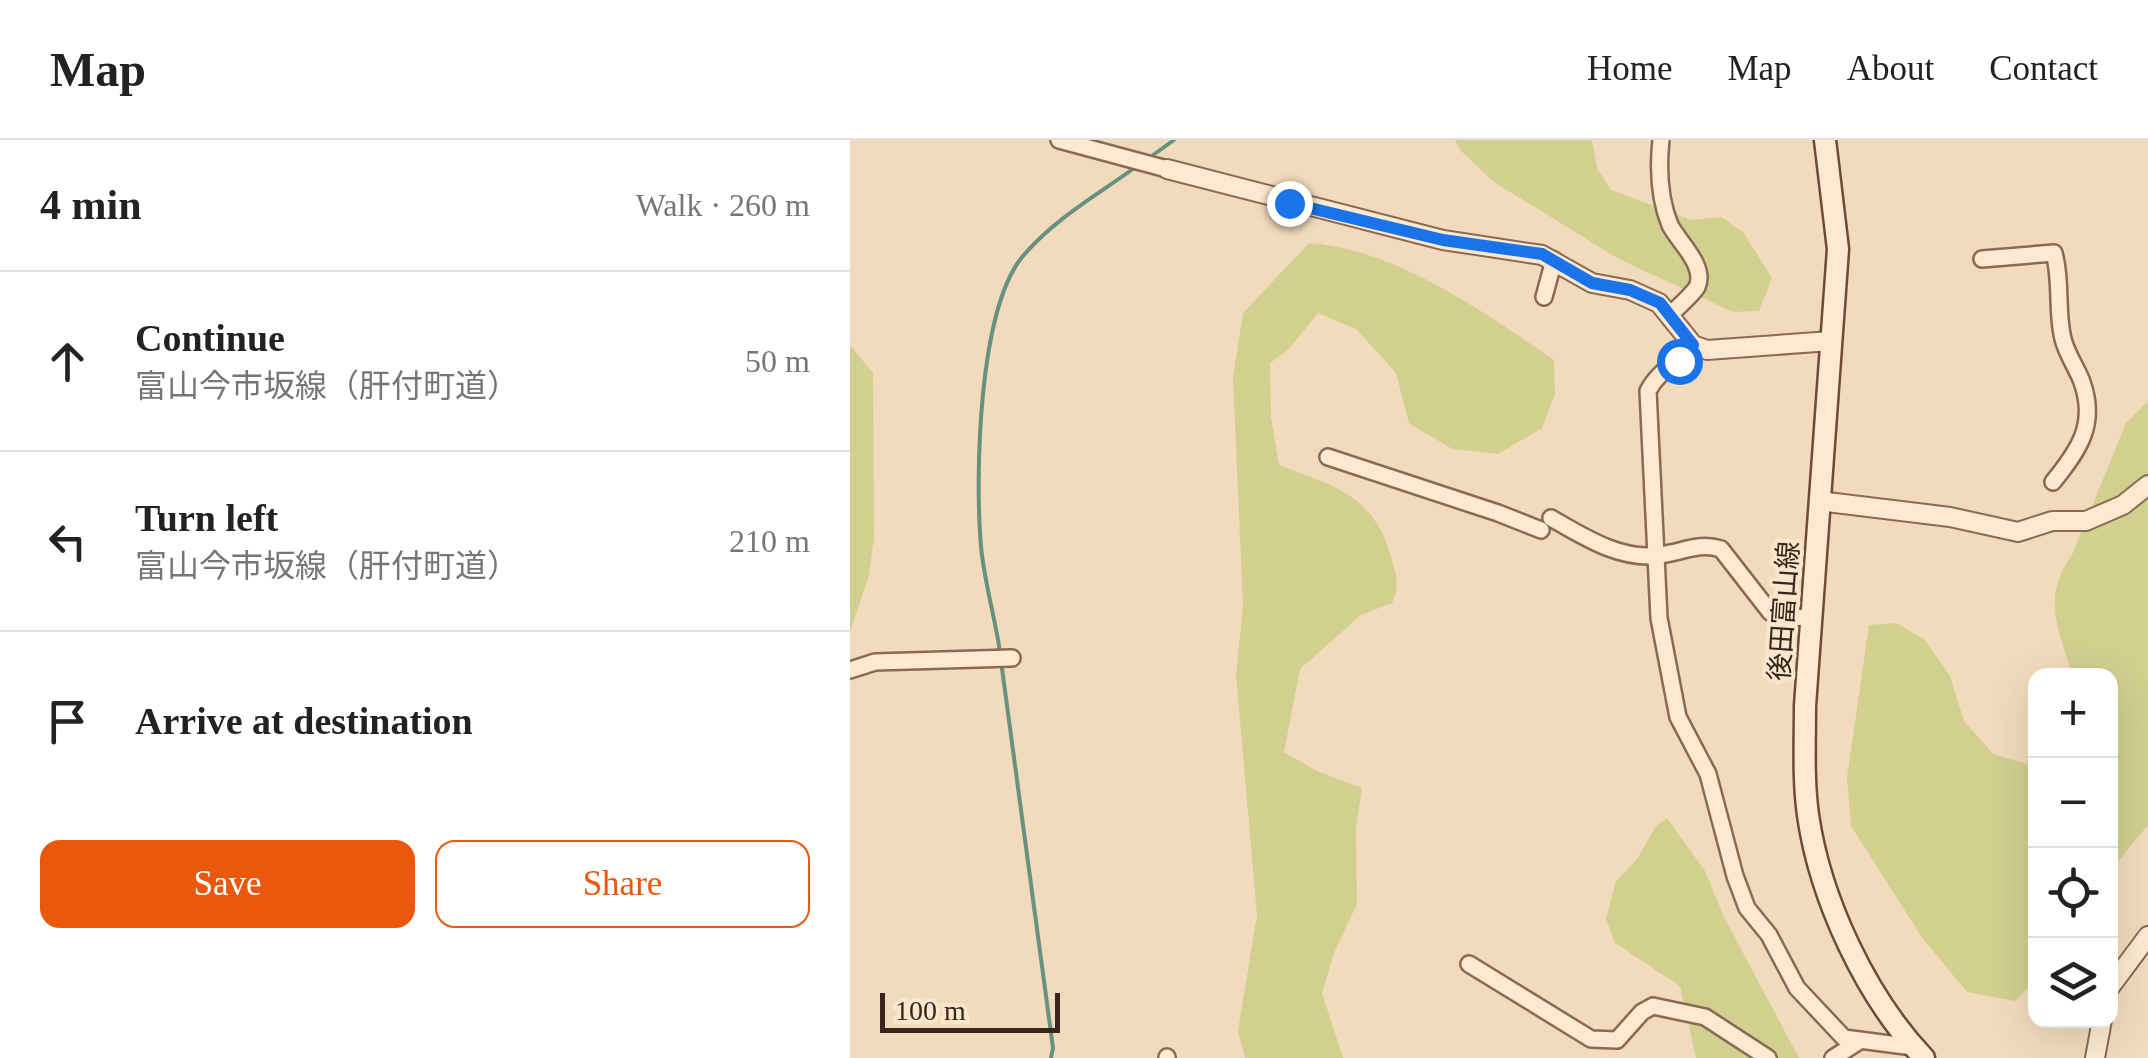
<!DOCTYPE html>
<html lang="en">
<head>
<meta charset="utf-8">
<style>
	:root { --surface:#fff; --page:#f6f6f6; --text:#222; --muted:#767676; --line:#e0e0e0; --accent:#ea580c }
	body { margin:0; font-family:"Times New Roman","Noto Sans JP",serif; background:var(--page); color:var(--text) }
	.controls { position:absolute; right:30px; bottom:30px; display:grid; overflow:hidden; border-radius:20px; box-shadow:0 10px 40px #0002 }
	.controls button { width:90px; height:90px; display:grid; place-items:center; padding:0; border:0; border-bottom:2px solid var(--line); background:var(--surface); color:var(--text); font:50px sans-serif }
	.scale { position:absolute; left:30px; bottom:25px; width:180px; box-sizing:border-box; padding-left:10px; border:5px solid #39251a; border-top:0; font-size:28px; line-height:35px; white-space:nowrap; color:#39251a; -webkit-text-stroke:8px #f9e6cc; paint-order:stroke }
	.stop { position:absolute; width:30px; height:30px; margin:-22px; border:8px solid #1a73e8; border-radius:50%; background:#fff }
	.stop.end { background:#1a73e8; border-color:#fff; box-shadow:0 2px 10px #0008 }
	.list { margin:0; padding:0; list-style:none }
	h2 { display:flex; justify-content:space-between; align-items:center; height:130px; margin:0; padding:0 40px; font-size:42px }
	h2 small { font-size:32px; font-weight:400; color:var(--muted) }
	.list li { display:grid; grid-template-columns:65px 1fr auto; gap:30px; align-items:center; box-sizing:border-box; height:180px; padding:0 40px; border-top:2px solid var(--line) }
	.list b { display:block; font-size:38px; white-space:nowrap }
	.list p { margin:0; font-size:32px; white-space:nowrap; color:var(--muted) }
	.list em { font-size:32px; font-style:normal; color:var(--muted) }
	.actions { display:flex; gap:20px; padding:30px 40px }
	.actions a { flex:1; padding:22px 0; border:2px solid var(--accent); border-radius:20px; text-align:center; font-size:35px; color:var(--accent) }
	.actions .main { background:var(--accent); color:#fff }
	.icon { flex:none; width:55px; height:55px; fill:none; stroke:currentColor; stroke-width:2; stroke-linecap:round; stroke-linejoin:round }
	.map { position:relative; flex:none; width:1298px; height:918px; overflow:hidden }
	header { display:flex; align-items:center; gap:60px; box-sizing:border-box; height:140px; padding:0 50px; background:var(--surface); border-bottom:2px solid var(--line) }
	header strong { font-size:48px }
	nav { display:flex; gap:55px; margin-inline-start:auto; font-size:35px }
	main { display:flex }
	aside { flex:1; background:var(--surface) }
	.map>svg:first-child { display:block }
	.green { fill:#d1d08f }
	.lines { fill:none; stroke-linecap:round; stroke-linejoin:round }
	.stream { stroke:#679181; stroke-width:4 }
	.minor-casing { stroke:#8b6a54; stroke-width:20 }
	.tertiary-casing { stroke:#8b6a54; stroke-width:22 }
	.secondary-casing { stroke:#6d4b37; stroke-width:25 }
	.minor { stroke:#fce9d0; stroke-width:15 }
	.tertiary { stroke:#fce9d0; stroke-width:18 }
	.secondary { stroke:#fce9d0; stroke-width:20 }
	.route { stroke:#1a73e8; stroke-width:12 }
	.labels { text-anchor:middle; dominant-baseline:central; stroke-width:8; stroke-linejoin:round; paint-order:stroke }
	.street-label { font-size:28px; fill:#39251a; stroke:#f9e6cc }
</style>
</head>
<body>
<header>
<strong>Map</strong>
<nav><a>Home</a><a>Map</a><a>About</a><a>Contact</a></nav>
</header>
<main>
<aside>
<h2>4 min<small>Walk · 260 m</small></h2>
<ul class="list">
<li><svg class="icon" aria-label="ahead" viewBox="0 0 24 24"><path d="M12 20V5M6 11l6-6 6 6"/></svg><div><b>Continue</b><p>富山今市坂線（肝付町道）</p></div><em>50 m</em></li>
<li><svg class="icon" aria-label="left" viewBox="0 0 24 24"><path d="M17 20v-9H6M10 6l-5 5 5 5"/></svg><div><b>Turn left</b><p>富山今市坂線（肝付町道）</p></div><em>210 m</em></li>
<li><svg class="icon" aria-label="arrive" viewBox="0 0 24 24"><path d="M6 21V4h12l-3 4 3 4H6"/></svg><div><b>Arrive at destination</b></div></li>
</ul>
<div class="actions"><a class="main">Save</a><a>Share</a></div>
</aside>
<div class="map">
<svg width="1298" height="918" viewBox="0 0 1298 918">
	<rect width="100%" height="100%" fill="#f2dbbc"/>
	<g class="green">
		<path d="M 605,0 L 742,0 L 747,28 L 761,50 L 842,80 L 871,77 L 893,92 L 922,138 L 909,171 L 883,172 L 769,119 L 644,42 L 611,11 Z"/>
		<path d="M 459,103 C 546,109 634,172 704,220 L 705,254 L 692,288 L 648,314 L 602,309 L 559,283 L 546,233 L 506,189 L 468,173 L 439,209 L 420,223 L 421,277 L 429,325 C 483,346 524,354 541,417 C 546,435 551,445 542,463 L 511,475 L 450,529 L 434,612 L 467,631 L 512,648 L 506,688 L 507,764 L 484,813 L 472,853 L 493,918 L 395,918 L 388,891 L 407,775 L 386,535 L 393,466 L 383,237 L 393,173 Z"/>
		<path d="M 0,205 L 23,233 L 24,398 L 19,435 L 0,492 Z"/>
		<path d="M 1298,261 L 1298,685 L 1261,730 L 1260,536 L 1222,535 C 1209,490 1191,458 1222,415 L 1276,283 Z"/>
		<path d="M 1046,483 L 1075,500 L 1100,536 L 1114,581 L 1143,614 L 1181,625 L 1185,623 L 1185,840 L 1165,861 L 1117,852 L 1073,799 L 1001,686 L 997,638 L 1019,485 Z"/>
		<path d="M 817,678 L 855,731 L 874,777 L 949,918 L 846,918 L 830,846 L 765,803 L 756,779 L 766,741 L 787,719 L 806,686 Z"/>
	</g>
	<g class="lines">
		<g class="stream">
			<path d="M 299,18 L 324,0"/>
			<path d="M 150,512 C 145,477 134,441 131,406 C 125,338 128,169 173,116 C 204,79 249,54 287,26"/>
			<path d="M 151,521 L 203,908 L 201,918"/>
		</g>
		<g class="minor-casing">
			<g id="minor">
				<path d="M 209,0 L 317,29"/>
				<path d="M 811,0 C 808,28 809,58 820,85 C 827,100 857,126 847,147 C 842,155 828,167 820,175"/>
				<path d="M 1132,119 L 1204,113 C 1212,141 1206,171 1213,199 C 1217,215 1227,228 1232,242 C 1247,284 1229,310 1203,342"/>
				<path d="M 694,157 L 704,120"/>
				<path d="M 843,205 C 828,222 808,231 798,251 L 809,478 L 828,577 L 858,634 L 885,736 L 897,768 L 919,795 L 947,848 L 994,898 L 1063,907"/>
				<path d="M 478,317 L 648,373 L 691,390"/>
				<path d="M 701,378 C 734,397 771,421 810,415 C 833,412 849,402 871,409 L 920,472 L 932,478 L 961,477"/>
				<path d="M 0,530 L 25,522 L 162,518"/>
				<path d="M 619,824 L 741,899 L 767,900 L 792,872 L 803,866 L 855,877 L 918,918"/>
				<path d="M 317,917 L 317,918"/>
				<path d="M 983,918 L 1008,902"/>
			</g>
		</g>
		<g class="tertiary-casing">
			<g id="tertiary">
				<path d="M 317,29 L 593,100 L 692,115 L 742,143 L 780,150 L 809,163 L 843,205 L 857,210 L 981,201"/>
				<path d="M 969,361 L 1100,377 L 1168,392 L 1202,381 L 1236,381 L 1273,365 L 1298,345"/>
				<path d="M 1260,847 L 1298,796"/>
				<path d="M 1245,918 L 1252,880"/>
			</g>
		</g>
		<g class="secondary-casing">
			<path id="secondary" d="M 975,0 L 988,109 L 955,566 C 955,603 953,639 958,675 C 970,759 1016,857 1074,918"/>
		</g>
		<use href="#minor" class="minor"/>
		<use href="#tertiary" class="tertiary"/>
		<use href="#secondary" class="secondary"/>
	</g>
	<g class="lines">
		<path class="route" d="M 439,63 L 593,100 L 692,114 L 742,143 L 780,150 L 810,163 L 843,205 L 829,221"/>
	</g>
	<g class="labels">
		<g class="street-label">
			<text transform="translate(934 471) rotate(-86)">後田富山線</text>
		</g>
	</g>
</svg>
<div class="controls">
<button>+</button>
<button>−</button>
<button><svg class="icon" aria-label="locate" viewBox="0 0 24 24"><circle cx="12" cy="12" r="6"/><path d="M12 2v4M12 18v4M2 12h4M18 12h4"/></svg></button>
<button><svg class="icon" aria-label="layers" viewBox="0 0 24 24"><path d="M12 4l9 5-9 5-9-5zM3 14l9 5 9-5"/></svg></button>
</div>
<div class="scale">100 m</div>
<div class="stop" style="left:829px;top:221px"></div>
<div class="stop end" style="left:439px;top:63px"></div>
</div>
</main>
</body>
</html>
